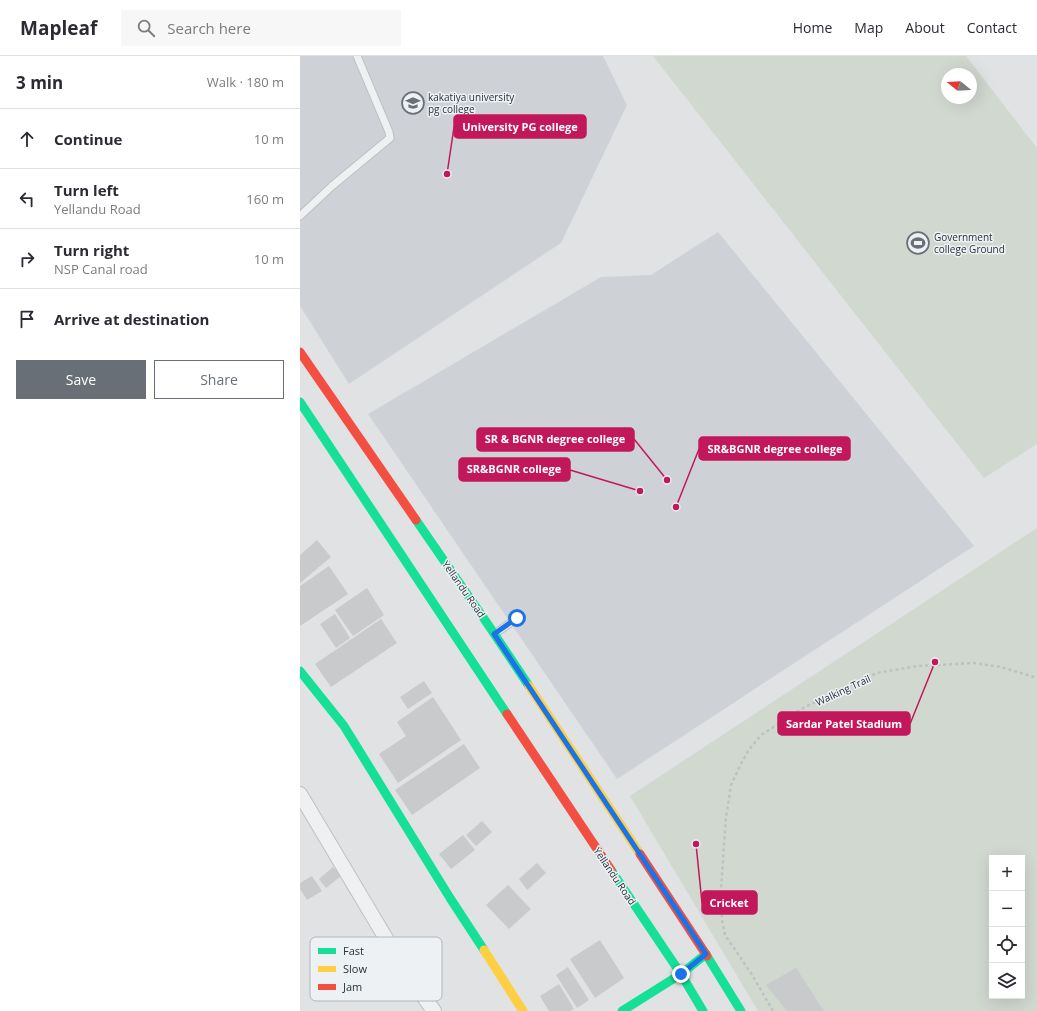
<!DOCTYPE html>
<html lang="en">
<head>
<meta charset="utf-8">
<style>
	:root { --surface:#fff; --page:#f7f7f7; --text:#2b2b33; --muted:#7c7c81; --line:#e1e1e2; --accent:#696f76 }
	body { margin:0; font-family:"Open Sans",sans-serif; background:var(--page); color:var(--text) }
	.controls { position:absolute; right:12px; bottom:12px; display:grid; overflow:hidden; border-radius:0px; box-shadow:0 4px 16px #0002 }
	.controls button { width:36px; height:36px; display:grid; place-items:center; padding:0; border:0; border-bottom:1px solid var(--line); background:var(--surface); color:var(--text); font:20px sans-serif }
	.compass { position:absolute; left:641px; top:12px; width:36px; height:36px; border-radius:50%; background:var(--surface); box-shadow:0 4px 16px #0002; rotate:288deg }
	.stop { position:absolute; width:12px; height:12px; margin:-9px; border:3px solid #1a73e8; border-radius:50%; background:#fff }
	.stop.end { background:#1a73e8; border-color:#fff; box-shadow:0 1px 4px #0008 }
	.list { margin:0; padding:0; list-style:none }
	h2 { display:flex; justify-content:space-between; align-items:center; height:52px; margin:0; padding:0 16px; font-size:17px }
	h2 small { font-size:13px; font-weight:400; color:var(--muted) }
	.list li { display:grid; grid-template-columns:26px 1fr auto; gap:12px; align-items:center; box-sizing:border-box; height:60px; padding:0 16px; border-top:1px solid var(--line) }
	.list b { display:block; font-size:15px; white-space:nowrap }
	.list p { margin:0; font-size:13px; white-space:nowrap; color:var(--muted) }
	.list em { font-size:13px; font-style:normal; color:var(--muted) }
	.actions { display:flex; gap:8px; padding:12px 16px }
	.actions a { flex:1; padding:9px 0; border:1px solid var(--accent); border-radius:0px; text-align:center; font-size:14px; color:var(--accent) }
	.actions .main { background:var(--accent); color:#fff }
	.icon { flex:none; width:22px; height:22px; fill:none; stroke:currentColor; stroke-width:2; stroke-linecap:round; stroke-linejoin:round }
	.map { position:relative; flex:none; width:737px; height:955px; overflow:hidden }
	header { display:flex; align-items:center; gap:24px; box-sizing:border-box; height:56px; padding:0 20px; background:var(--surface); border-bottom:1px solid var(--line) }
	header strong { font-size:19px }
	nav { display:flex; gap:22px; margin-inline-start:auto; font-size:14px }
	.search { width:280px; height:36px; background:var(--page); display:flex; align-items:center; gap:10px; box-sizing:border-box; padding:0 14px; border-radius:0px; color:var(--muted); font-size:15px }
	main { display:flex }
	aside { flex:1; background:var(--surface) }
	.map>svg:first-child { display:block }
	.built { fill:#ced2d7 }
	.green { fill:#d1d8d0; fill-rule:evenodd }
	.building { fill:#c8cacc }
	.lines { fill:none; stroke-linecap:round; stroke-linejoin:round }
	.lane-casing { stroke:#bec0c2; stroke-width:9 }
	.street-casing { stroke:#bec0c2; stroke-width:16 }
	.path { stroke:#bec1c3; stroke-width:2.5; stroke-dasharray:3 3; stroke-linecap:butt }
	.lane { stroke:#eff0f1; stroke-width:7 }
	.street { stroke:#eff0f1; stroke-width:14 }
	.fast { stroke:#16e098; stroke-width:9 }
	.slow { stroke:#ffcf43; stroke-width:9 }
	.jam { stroke:#f24e42; stroke-width:9 }
	.route { stroke:#1a73e8; stroke-width:5 }
	.labels { text-anchor:middle; dominant-baseline:central; stroke-width:3; stroke-linejoin:round; paint-order:stroke }
	.poi-label { font-size:10px; fill:#29313b; stroke:#edf1f4; text-anchor:start }
	.street-label { font-size:10px; fill:#29313b; stroke:#edf1f4 }
	.key { fill:#edf1f4; stroke:#b2b7bc; stroke-width:1 }
	.key-label { font-size:11px; fill:#29313b }
	.leader { fill:none; stroke:#c2185b; stroke-width:1.5 }
	.callout-dot { fill:#c2185b; stroke:#edf1f4; stroke-width:1.5 }
	.callout { fill:#c2185b; stroke:#c2185b; stroke-width:1.5 }
	.callout-label { font-size:11px; text-anchor:middle; font-weight:bold; fill:#fff }
</style>
</head>
<body>
<header>
<strong>Mapleaf</strong>
<div class="search"><svg class="icon" aria-label="search" viewBox="0 0 24 24"><circle cx="10" cy="10" r="6"/><path d="M15 15l6 6"/></svg>Search here</div>
<nav><a>Home</a><a>Map</a><a>About</a><a>Contact</a></nav>
</header>
<main>
<aside>
<h2>3 min<small>Walk · 180 m</small></h2>
<ul class="list">
<li><svg class="icon" aria-label="ahead" viewBox="0 0 24 24"><path d="M12 20V5M6 11l6-6 6 6"/></svg><div><b>Continue</b></div><em>10 m</em></li>
<li><svg class="icon" aria-label="left" viewBox="0 0 24 24"><path d="M17 20v-9H6M10 6l-5 5 5 5"/></svg><div><b>Turn left</b><p>Yellandu Road</p></div><em>160 m</em></li>
<li><svg class="icon" aria-label="right" viewBox="0 0 24 24"><path d="M7 20v-9h11M14 6l5 5-5 5"/></svg><div><b>Turn right</b><p>NSP Canal road</p></div><em>10 m</em></li>
<li><svg class="icon" aria-label="arrive" viewBox="0 0 24 24"><path d="M6 21V4h12l-3 4 3 4H6"/></svg><div><b>Arrive at destination</b></div></li>
</ul>
<div class="actions"><a class="main">Save</a><a>Share</a></div>
</aside>
<div class="map">
<svg width="737" height="955" viewBox="0 0 737 955">
	<rect width="100%" height="100%" fill="#e0e2e4"/>
	<g class="built">
		<path d="M 0,0 L 303,0 L 327,49 L 261,187 L 49,328 L 0,250 Z"/>
		<path d="M 418,176 L 674,490 L 317,723 L 68,358 L 301,221 L 351,219 Z"/>
	</g>
	<g class="green">
		<path d="M 353,0 L 666,0 L 737,92 L 737,388 L 684,422 ZM 647,18 L 671,18 L 671,42 L 647,42 Z"/>
		<path d="M 737,472 L 737,955 L 458,955 L 330,740 ZM 692,802 L 722,802 L 722,940 L 692,940 Z"/>
	</g>
	<g class="building">
		<path d="M 17,484 L 31,501 L 0,527 L 0,499 Z"/>
		<path d="M 29,510 L 48,538 L 0,570 L 0,530 Z"/>
		<path d="M 67,532 L 84,559 L 53,580 L 35,554 Z"/>
		<path d="M 35,558 L 50,582 L 36,592 L 20,568 Z"/>
		<path d="M 81,563 L 97,587 L 31,631 L 15,608 Z"/>
		<path d="M 124,625 L 132,637 L 108,653 L 100,641 Z"/>
		<path d="M 133,641 L 161,684 L 98,727 L 79,698 L 106,680 L 97,666 Z"/>
		<path d="M 164,688 L 180,712 L 112,759 L 95,734 Z"/>
		<path d="M 182,765 L 192,776 L 176,790 L 166,779 Z"/>
		<path d="M 163,779 L 175,794 L 151,813 L 139,798 Z"/>
		<path d="M 237,807 L 246,817 L 227,834 L 219,823 Z"/>
		<path d="M 33,811 L 41,820 L 26,832 L 19,823 Z"/>
		<path d="M 12,820 L 22,835 L 7,844 L 0,833 L 0,827 Z"/>
		<path d="M 208,829 L 231,853 L 209,873 L 186,849 Z"/>
		<path d="M 300,884 L 324,922 L 295,942 L 270,903 Z"/>
		<path d="M 268,911 L 289,944 L 277,952 L 256,919 Z"/>
		<path d="M 496,912 L 524,955 L 487,955 L 466,929 Z"/>
		<path d="M 259,928 L 274,953 L 270,955 L 249,955 L 240,940 Z"/>
	</g>
	<g class="lines">
		<g class="lane-casing">
			<g id="lane">
				<path d="M 0,160 L 32,130 L 90,82 L 89,76 L 57,0"/>
				<path d="M 196,577 L 217,562"/>
			</g>
		</g>
		<g class="street-casing">
			<path id="street" d="M 0,738 L 106,916 L 134,955"/>
		</g>
		<path class="path" d="M 473,955 L 451,917 L 425,879 L 422,864 L 421,833 L 426,761 L 429,743 L 431,729 L 441,708 L 448,695 L 461,679 L 505,651 L 577,617 L 618,610 L 674,607 L 701,611 L 737,622"/>
		<use href="#lane" class="lane"/>
		<use href="#street" class="street"/>
		<g class="fast">
			<path d="M 0,346 L 207,658"/>
			<path d="M 116,464 L 189,570 L 229,630"/>
			<path d="M 0,615 L 44,670 L 150,842 L 184,894"/>
			<path d="M 311,814 L 381,918 L 403,955"/>
			<path d="M 407,900 L 441,955"/>
			<path d="M 322,955 L 381,918 L 406,898"/>
		</g>
		<g class="slow">
			<path d="M 229,630 L 340,798"/>
			<path d="M 184,894 L 223,955"/>
		</g>
		<g class="jam">
			<path d="M 0,296 L 116,464"/>
			<path d="M 207,658 L 311,814"/>
			<path d="M 340,798 L 407,900"/>
		</g>
	</g>
	<g class="lines">
		<path class="route" d="M 217,562 L 194,578 L 406,898 L 381,918"/>
	</g>
	<defs>
		<g id="university-ring" transform="scale(1.15)"><circle r="9.5" fill="#edf1f4" stroke="#696f76" stroke-width="1.5"/><path d="M0-5L7-2L0 1L-7-2ZM-4 1L0 2.5L4 1V4Q0 6-4 4Z" fill="#696f76"/></g>
		<g id="stadium-ring" transform="scale(1.15)"><circle r="9.5" fill="#edf1f4" stroke="#696f76" stroke-width="1.5"/><path d="M0-5a6.5 5 0 1 0 0 10a6.5 5 0 1 0 0-10ZM-3.5-1.8h7v3.6h-7Z" fill="#696f76"/></g>
	</defs>
	<g fill-rule="evenodd">
		<use href="#university-ring" x="113" y="47"/>
		<use href="#stadium-ring" x="618" y="187"/>
	</g>
	<g class="labels">
		<g class="poi-label">
			<text x="128" y="41">kakatiya university<tspan x="128" dy="12">pg college</tspan></text>
			<text x="634" y="181">Government<tspan x="634" dy="12">college Ground</tspan></text>
		</g>
		<g class="street-label">
			<text transform="translate(164 533) rotate(55)">Yellandu Road</text>
			<text transform="translate(543 634) rotate(-25)">Walking Trail</text>
			<text transform="translate(315 820) rotate(56)">Yellandu Road</text>
		</g>
	</g>
	<rect x="10" y="881" width="132" height="64" rx="6" class="key"/>
	<rect x="18" y="892" width="18" height="6" fill="#16e098"/>
	<rect x="18" y="910" width="18" height="6" fill="#ffcf43"/>
	<rect x="18" y="928" width="18" height="6" fill="#f24e42"/>
	<g class="key-label">
		<text x="43" y="899">Fast</text>
		<text x="43" y="917">Slow</text>
		<text x="43" y="935">Jam</text>
	</g>
	<path class="leader" d="M147 118L154 71M367 424L334 383M376 451L399 393M340 435L270 414M635 606L610 668M396 788L402 847"/>
	<g class="callout-dot">
		<circle cx="147" cy="118" r="4"/>
		<circle cx="367" cy="424" r="4"/>
		<circle cx="376" cy="451" r="4"/>
		<circle cx="340" cy="435" r="4"/>
		<circle cx="635" cy="606" r="4"/>
		<circle cx="396" cy="788" r="4"/>
	</g>
	<g class="callout">
		<rect x="154" y="59" width="132" height="23" rx="4"/>
		<rect x="177" y="372" width="157" height="23" rx="4"/>
		<rect x="399" y="381" width="151" height="23" rx="4"/>
		<rect x="159" y="402" width="111" height="23" rx="4"/>
		<rect x="478" y="656" width="132" height="23" rx="4"/>
		<rect x="402" y="835" width="55" height="23" rx="4"/>
	</g>
	<g class="callout-label">
		<text x="220" y="75">University PG college</text>
		<text x="255" y="387">SR &amp; BGNR degree college</text>
		<text x="475" y="397">SR&amp;BGNR degree college</text>
		<text x="214" y="417">SR&amp;BGNR college</text>
		<text x="544" y="672">Sardar Patel Stadium</text>
		<text x="429" y="851">Cricket</text>
	</g>
</svg>
<div class="controls">
<button>+</button>
<button>−</button>
<button><svg class="icon" aria-label="locate" viewBox="0 0 24 24"><circle cx="12" cy="12" r="6"/><path d="M12 2v4M12 18v4M2 12h4M18 12h4"/></svg></button>
<button><svg class="icon" aria-label="layers" viewBox="0 0 24 24"><path d="M12 4l9 5-9 5-9-5zM3 14l9 5 9-5"/></svg></button>
</div>
<svg class="compass" viewBox="-18 -18 36 36"><path d="M0-13l5 13h-10z" fill="#e53935"/><path d="M0 13l5-13h-10z" fill="#7c7c81"/></svg>
<div class="stop" style="left:217px;top:562px"></div>
<div class="stop end" style="left:381px;top:918px"></div>
</div>
</main>
</body>
</html>
